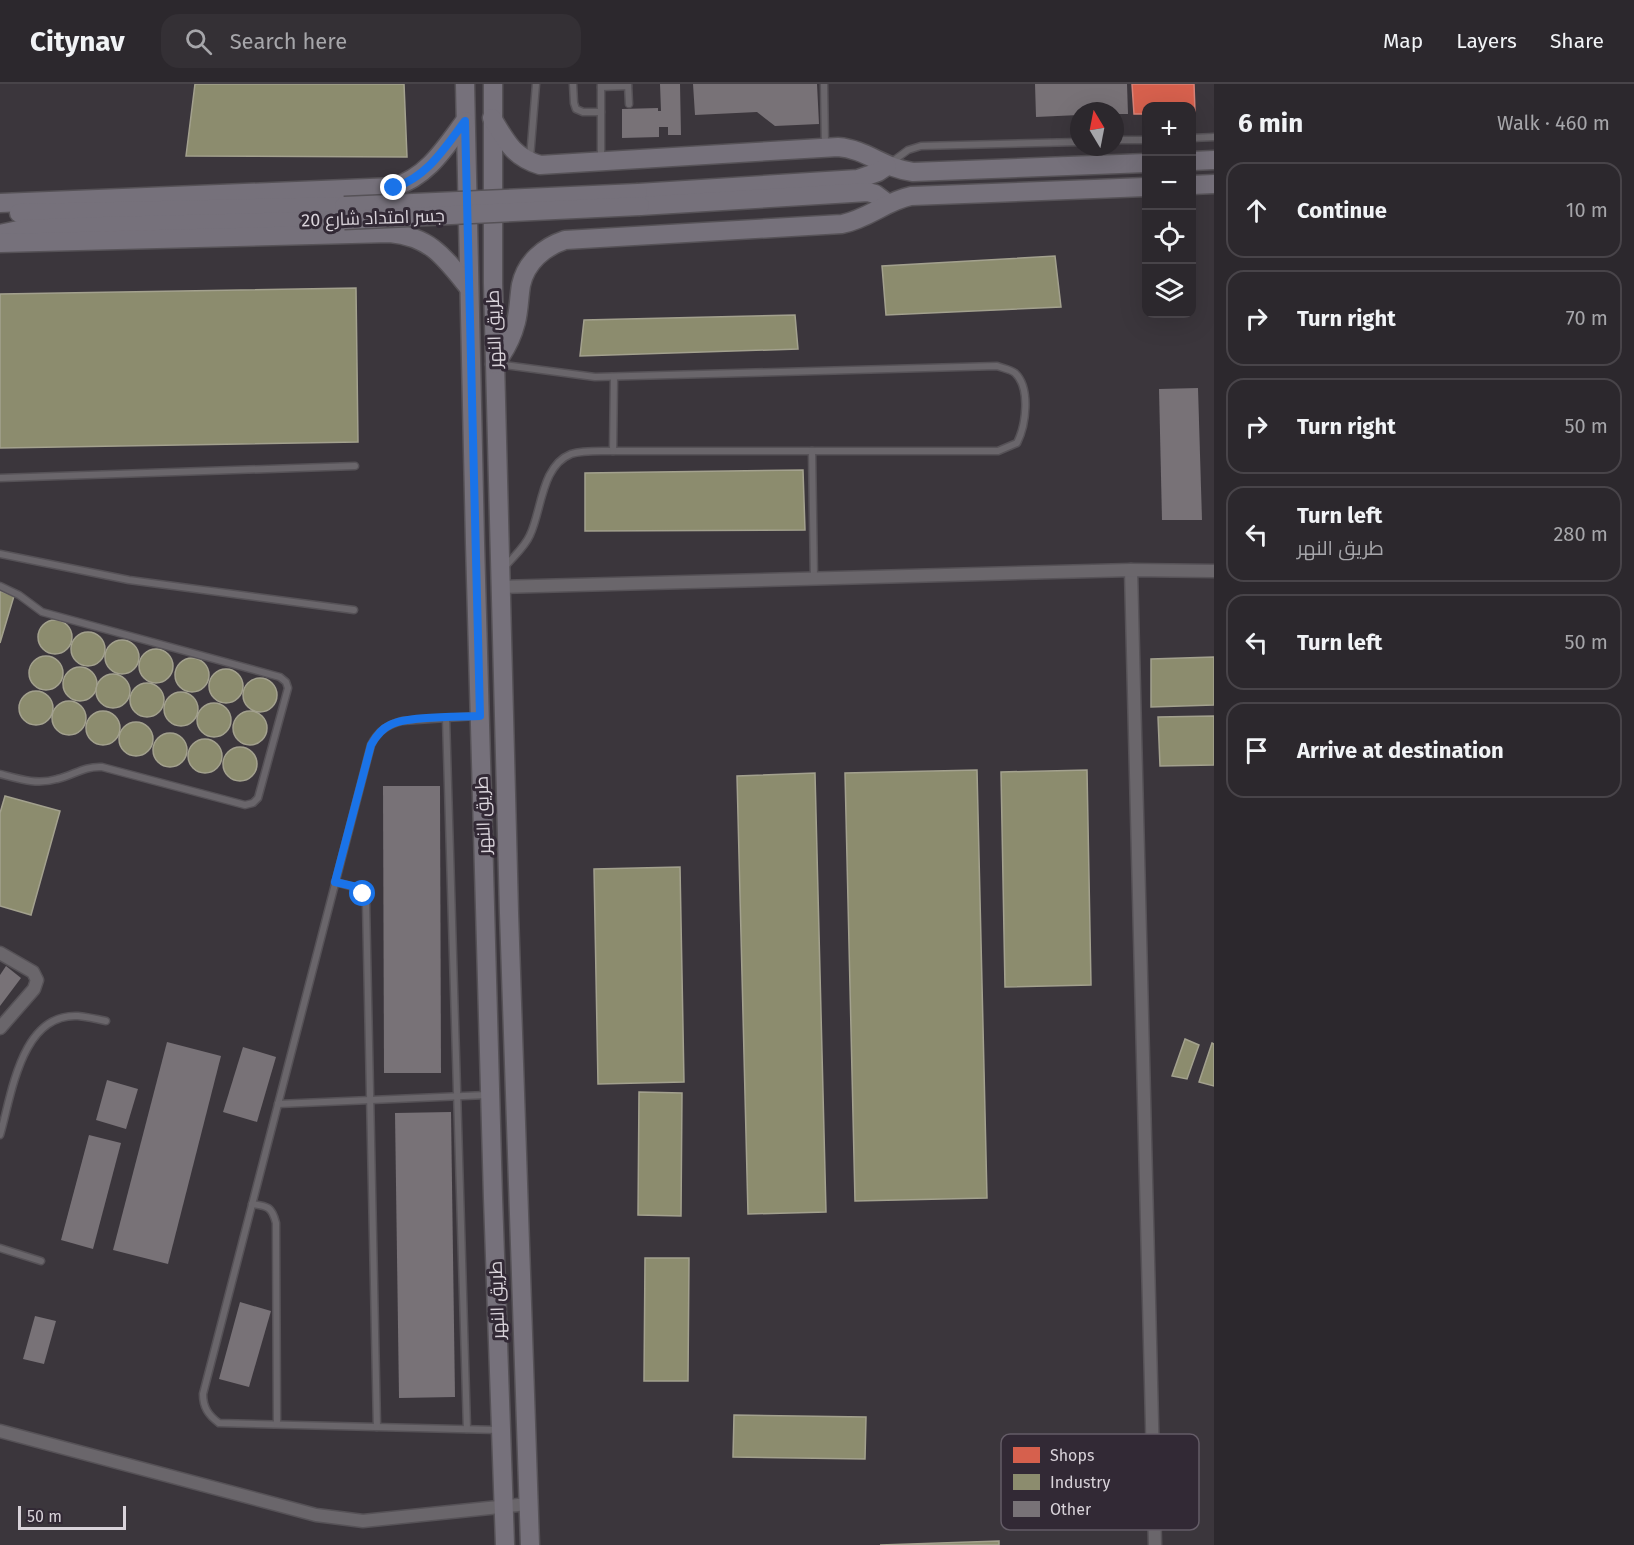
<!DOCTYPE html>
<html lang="en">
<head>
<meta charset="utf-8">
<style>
	:root { --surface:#2c282d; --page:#343035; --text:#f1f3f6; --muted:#a6a6aa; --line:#484449 }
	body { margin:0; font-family:"Fira Sans",Cairo,sans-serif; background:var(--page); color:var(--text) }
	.controls { position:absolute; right:18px; top:18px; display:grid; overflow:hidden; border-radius:12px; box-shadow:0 6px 24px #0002 }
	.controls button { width:54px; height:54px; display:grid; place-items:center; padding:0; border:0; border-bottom:2px solid var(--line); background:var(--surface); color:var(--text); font:30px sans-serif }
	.compass { position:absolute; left:1070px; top:18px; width:54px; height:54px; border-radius:50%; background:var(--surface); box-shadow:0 6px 24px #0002; rotate:350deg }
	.scale { position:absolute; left:18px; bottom:15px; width:108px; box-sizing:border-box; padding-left:6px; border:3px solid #d9d3da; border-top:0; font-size:16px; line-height:21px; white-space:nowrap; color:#d9d3da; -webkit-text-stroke:4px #322935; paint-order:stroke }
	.stop { position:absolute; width:18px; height:18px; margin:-14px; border:4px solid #1a73e8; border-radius:50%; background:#fff }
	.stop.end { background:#1a73e8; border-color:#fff; box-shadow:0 2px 6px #0008 }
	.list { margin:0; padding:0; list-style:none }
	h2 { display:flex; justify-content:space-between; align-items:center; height:78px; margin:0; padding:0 24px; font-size:26px }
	h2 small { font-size:20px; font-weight:400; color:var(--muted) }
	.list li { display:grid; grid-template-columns:39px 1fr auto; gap:18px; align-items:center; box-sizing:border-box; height:96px; margin:0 12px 12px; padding:0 12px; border:2px solid var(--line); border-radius:18px }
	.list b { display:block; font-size:22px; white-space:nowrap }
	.list p { margin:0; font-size:20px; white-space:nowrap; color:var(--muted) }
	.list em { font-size:20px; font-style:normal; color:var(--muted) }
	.icon { flex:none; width:33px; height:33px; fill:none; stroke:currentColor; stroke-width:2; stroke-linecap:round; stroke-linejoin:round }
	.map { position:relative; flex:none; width:1214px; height:1461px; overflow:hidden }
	header { display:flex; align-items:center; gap:36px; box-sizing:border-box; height:84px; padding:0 30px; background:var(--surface); border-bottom:2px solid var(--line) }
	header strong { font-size:28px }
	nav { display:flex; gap:33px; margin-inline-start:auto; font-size:21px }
	.search { width:420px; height:54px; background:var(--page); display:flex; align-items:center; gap:15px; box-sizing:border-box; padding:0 21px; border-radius:18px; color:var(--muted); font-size:22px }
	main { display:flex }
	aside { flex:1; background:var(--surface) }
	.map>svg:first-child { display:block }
	.shops { fill:#d6604d; stroke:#d78277; stroke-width:1.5 }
	.industry { fill:#8c8c6e; stroke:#a3a18e; stroke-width:1.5 }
	.building { fill:#787277 }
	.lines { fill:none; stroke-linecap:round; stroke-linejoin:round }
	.lane-casing { stroke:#565257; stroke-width:9 }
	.street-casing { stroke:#565257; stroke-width:15 }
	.primary-casing { stroke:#565257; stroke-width:21 }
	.lane { stroke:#6a666b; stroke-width:6 }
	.street { stroke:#6a666b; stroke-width:12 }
	.primary { stroke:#76717b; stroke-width:18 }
	.primary-bridge-casing { stroke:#565257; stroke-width:21; stroke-linecap:butt }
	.primary-bridge { stroke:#76717b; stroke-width:18 }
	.route { stroke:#1a73e8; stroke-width:8 }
	.labels { text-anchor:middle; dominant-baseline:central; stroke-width:6; stroke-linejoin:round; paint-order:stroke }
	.street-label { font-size:18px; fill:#d9d3da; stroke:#322935 }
	.key { fill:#322935; stroke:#645c67; stroke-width:1.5 }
	.key-label { font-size:16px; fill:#d9d3da }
</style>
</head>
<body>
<header>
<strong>Citynav</strong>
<div class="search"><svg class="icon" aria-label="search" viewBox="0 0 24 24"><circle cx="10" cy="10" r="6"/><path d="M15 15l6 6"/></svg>Search here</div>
<nav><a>Map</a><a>Layers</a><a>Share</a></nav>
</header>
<main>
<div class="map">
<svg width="1214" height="1461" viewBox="0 0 1214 1461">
	<rect width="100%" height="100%" fill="#3b363c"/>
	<path class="shops" d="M 1132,0 L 1194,0 L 1195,28 L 1192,28 L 1192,22 L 1146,22 L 1146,30 L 1134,30 Z"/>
	<g class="industry">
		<path d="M 195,0 L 404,0 L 407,73 L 186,72 Z"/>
		<path d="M 1055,172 L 1061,223 L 886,231 L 882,182 Z"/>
		<path d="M 356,204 L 358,358 L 0,364 L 0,210 Z"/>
		<path d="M 795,231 L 798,265 L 580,272 L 584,236 Z"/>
		<path d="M 803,386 L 805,446 L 585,447 L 585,389 Z"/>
		<path d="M 0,507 L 14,512 L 0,559 Z"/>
		<circle cx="55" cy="553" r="17"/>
		<circle cx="88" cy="565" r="17"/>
		<circle cx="122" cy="573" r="17"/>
		<circle cx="156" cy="582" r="17"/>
		<circle cx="46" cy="589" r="17"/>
		<path d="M 1214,573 L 1214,621 L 1151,623 L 1151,575 Z"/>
		<circle cx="192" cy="591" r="17"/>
		<circle cx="80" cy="600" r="17"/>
		<circle cx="226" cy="602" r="17"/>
		<circle cx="113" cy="607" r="17"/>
		<circle cx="260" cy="611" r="17"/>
		<circle cx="147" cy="616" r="17"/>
		<circle cx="36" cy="624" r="17"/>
		<circle cx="181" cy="625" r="17"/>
		<circle cx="69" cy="634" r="17"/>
		<circle cx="214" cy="636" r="17"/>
		<circle cx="250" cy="644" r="17"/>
		<circle cx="103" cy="644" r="17"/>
		<path d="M 1214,632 L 1214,681 L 1160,682 L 1158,633 Z"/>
		<circle cx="136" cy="655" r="17"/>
		<circle cx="170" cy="666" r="17"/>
		<circle cx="205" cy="672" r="17"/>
		<circle cx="240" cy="680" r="17"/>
		<path d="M 977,686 L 987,1114 L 855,1117 L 845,689 Z"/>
		<path d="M 1087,686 L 1091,901 L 1005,903 L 1001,688 Z"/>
		<path d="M 815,689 L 826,1128 L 748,1130 L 737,692 Z"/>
		<path d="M 5,712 L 60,727 L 31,831 L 0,822 L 0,729 Z"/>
		<path d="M 680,783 L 684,998 L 598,1000 L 594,785 Z"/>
		<path d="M 1185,955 L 1199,961 L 1187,995 L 1172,992 Z"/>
		<path d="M 1212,959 L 1214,960 L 1214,1002 L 1199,998 Z"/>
		<path d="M 639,1008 L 682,1009 L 681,1132 L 638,1131 Z"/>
		<path d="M 645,1174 L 689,1174 L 688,1297 L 644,1297 Z"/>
		<path d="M 734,1331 L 866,1333 L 865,1375 L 733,1373 Z"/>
		<path d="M 999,1457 L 999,1461 L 880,1461 Z"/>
	</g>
	<g class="building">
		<path d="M 660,0 L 680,0 L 681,51 L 668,51 L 668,43 L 659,43 L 659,53 L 622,54 L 622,25 L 658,24 L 658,27 L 661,27 Z"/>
		<path d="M 693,0 L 817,0 L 819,40 L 775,42 L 757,28 L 695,31 Z"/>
		<path d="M 1035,0 L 1127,0 L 1128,30 L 1115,30 L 1115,27 L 1079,27 L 1079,31 L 1036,33 Z"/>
		<path d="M 1198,304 L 1202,436 L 1162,436 L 1159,305 Z"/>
		<path d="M 383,702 L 440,702 L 441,989 L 384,989 Z"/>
		<path d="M 6,882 L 21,894 L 0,922 L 0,891 Z"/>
		<path d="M 167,958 L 221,972 L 168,1180 L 113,1166 Z"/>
		<path d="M 243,963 L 276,973 L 257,1038 L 223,1028 Z"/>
		<path d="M 107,996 L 138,1005 L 126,1045 L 96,1036 Z"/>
		<path d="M 451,1028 L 455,1313 L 399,1314 L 395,1029 Z"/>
		<path d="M 89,1051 L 121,1059 L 93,1165 L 61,1156 Z"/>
		<path d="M 240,1218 L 271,1227 L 249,1303 L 219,1295 Z"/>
		<path d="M 35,1232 L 56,1237 L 44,1280 L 23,1275 Z"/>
	</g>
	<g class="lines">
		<g class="lane-casing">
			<g id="lane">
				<path d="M 573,0 L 574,19 L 576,25 L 583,28 L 601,28"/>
				<path d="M 601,0 L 601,74"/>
				<path d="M 628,0 L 629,20"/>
				<path d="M 824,0 L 825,60"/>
				<path d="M 601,3 L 628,2"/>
				<path d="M 1192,54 L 1214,53"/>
				<path d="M 1115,56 L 1146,56"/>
				<path d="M 530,74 L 536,0"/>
				<path d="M 889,80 L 908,66 L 921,62 L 1079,58"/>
				<path d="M 497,280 L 595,293 L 997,282 C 1002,284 1010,285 1015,289 C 1031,304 1026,341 1017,359 L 998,367 L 613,367 C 601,367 583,366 571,370 C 541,382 542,426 530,451 C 525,463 512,474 504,484"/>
				<path d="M 613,367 L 614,293"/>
				<path d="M 812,367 L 814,495"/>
				<path d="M 0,394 L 355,382"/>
				<path d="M 0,470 L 129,496 L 354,526"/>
				<path d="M 0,502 L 19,511 L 42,528 L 280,593 L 286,598 L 288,604 L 258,714 L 253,719 L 245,721 L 102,683 C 84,682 74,691 57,695 C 37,701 19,695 0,690"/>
				<path d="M 476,632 L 402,637 C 387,641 378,647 371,661 L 203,1310 C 203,1323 208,1331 219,1339 L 498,1346"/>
				<path d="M 446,634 L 467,1345"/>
				<path d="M 335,798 C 350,802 361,802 366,818 L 377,1343"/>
				<path d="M 278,1020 L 487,1011"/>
				<path d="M 0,1051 C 12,1010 21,929 78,932 C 87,933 97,935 106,937"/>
				<path d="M 252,1120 C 268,1122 272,1123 276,1139 L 277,1340"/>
				<path d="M 0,1164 L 41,1177"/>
			</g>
		</g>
		<g class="street-casing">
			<g id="street">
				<path d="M 1131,486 L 1155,1461"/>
				<path d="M 502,503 L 1131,486 L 1214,487"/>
				<path d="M 0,869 L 33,888 L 37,896 L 34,905 L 0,944"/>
				<path d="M 0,1347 L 316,1431 L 363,1437 L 528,1420"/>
			</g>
		</g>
		<g class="primary-casing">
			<g id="primary">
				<path d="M 465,0 L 475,459 L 493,1114 L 505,1461"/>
				<path d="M 493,0 L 493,199 L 509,829 L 530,1461"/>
				<path d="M 492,34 C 506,57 513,73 540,81 L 838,63 C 866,65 885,85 913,88 L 1146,79"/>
				<path d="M 1192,77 L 1214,76"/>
				<path d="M 1192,101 L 1214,100"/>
				<path d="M 638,109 L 858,95 L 878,88 L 887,82"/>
				<path d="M 0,119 L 394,103 C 428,92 444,65 465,37"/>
				<path d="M 640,122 L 868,108 L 875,110 L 887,119"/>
				<path d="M 19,129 L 344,122"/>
				<path d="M 0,150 L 23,145 L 103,142 L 344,136"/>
				<path d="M 0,159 L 390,149 C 431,153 444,173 469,204"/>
				<path d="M 495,280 C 505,267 512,254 516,238 C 519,226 519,213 521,201 C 526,178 544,163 565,156 L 842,140 C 868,135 886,117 911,112 L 1146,103"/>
			</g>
		</g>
		<use href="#lane" class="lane"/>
		<use href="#street" class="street"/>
		<use href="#primary" class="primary"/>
		<g class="primary-bridge-casing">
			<g id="primary-bridge">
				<path d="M 344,122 L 638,109"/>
				<path d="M 344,136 L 640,122"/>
			</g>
		</g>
		<use href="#primary-bridge" class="primary-bridge"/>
	</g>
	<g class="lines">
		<path class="route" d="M 363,810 L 357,803 L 335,798 L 371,661 C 376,652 381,645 390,641 C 406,632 459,633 480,632 L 465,37 C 444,65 428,92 394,104"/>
	</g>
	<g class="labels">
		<g class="street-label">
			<text transform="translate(373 134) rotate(-2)">جسر امتداد شارع 20</text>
			<text transform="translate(494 245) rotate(-92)">طريق النهر</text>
			<text transform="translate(483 731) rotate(-92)">طريق النهر</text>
			<text transform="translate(497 1216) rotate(-92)">طريق النهر</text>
		</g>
	</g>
	<rect x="1001" y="1350" width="198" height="96" rx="9" class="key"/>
	<rect x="1013" y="1363" width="27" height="16" fill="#d6604d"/>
	<rect x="1013" y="1390" width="27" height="16" fill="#8c8c6e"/>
	<rect x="1013" y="1417" width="27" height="16" fill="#787277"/>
	<g class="key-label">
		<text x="1050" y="1377">Shops</text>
		<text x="1050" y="1404">Industry</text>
		<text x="1050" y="1431">Other</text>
	</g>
</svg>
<div class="controls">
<button>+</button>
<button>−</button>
<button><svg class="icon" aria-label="locate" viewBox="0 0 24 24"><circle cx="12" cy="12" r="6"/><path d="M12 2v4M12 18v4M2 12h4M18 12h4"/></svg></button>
<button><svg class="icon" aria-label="layers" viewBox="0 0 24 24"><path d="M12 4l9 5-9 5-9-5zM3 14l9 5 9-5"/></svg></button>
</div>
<svg class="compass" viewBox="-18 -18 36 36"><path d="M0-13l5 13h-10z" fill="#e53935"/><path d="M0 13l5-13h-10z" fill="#a6a6aa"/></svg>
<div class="scale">50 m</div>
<div class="stop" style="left:363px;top:810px"></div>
<div class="stop end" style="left:394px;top:104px"></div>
</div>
<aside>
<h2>6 min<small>Walk · 460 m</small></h2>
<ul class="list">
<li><svg class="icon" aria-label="ahead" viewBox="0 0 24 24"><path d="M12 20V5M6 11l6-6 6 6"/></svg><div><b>Continue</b></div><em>10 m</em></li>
<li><svg class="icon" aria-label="right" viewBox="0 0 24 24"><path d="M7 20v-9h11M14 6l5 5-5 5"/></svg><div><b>Turn right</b></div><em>70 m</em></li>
<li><svg class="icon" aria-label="right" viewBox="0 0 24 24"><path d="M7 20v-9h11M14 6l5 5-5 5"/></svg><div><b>Turn right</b></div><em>50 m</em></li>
<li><svg class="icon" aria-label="left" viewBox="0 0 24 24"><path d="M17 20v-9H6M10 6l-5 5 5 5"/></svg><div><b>Turn left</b><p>طريق النهر</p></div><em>280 m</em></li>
<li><svg class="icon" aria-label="left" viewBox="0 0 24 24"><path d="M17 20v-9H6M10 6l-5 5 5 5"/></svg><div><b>Turn left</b></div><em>50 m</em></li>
<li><svg class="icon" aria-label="arrive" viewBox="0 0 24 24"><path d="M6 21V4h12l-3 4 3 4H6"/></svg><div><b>Arrive at destination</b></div></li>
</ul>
</aside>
</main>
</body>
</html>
